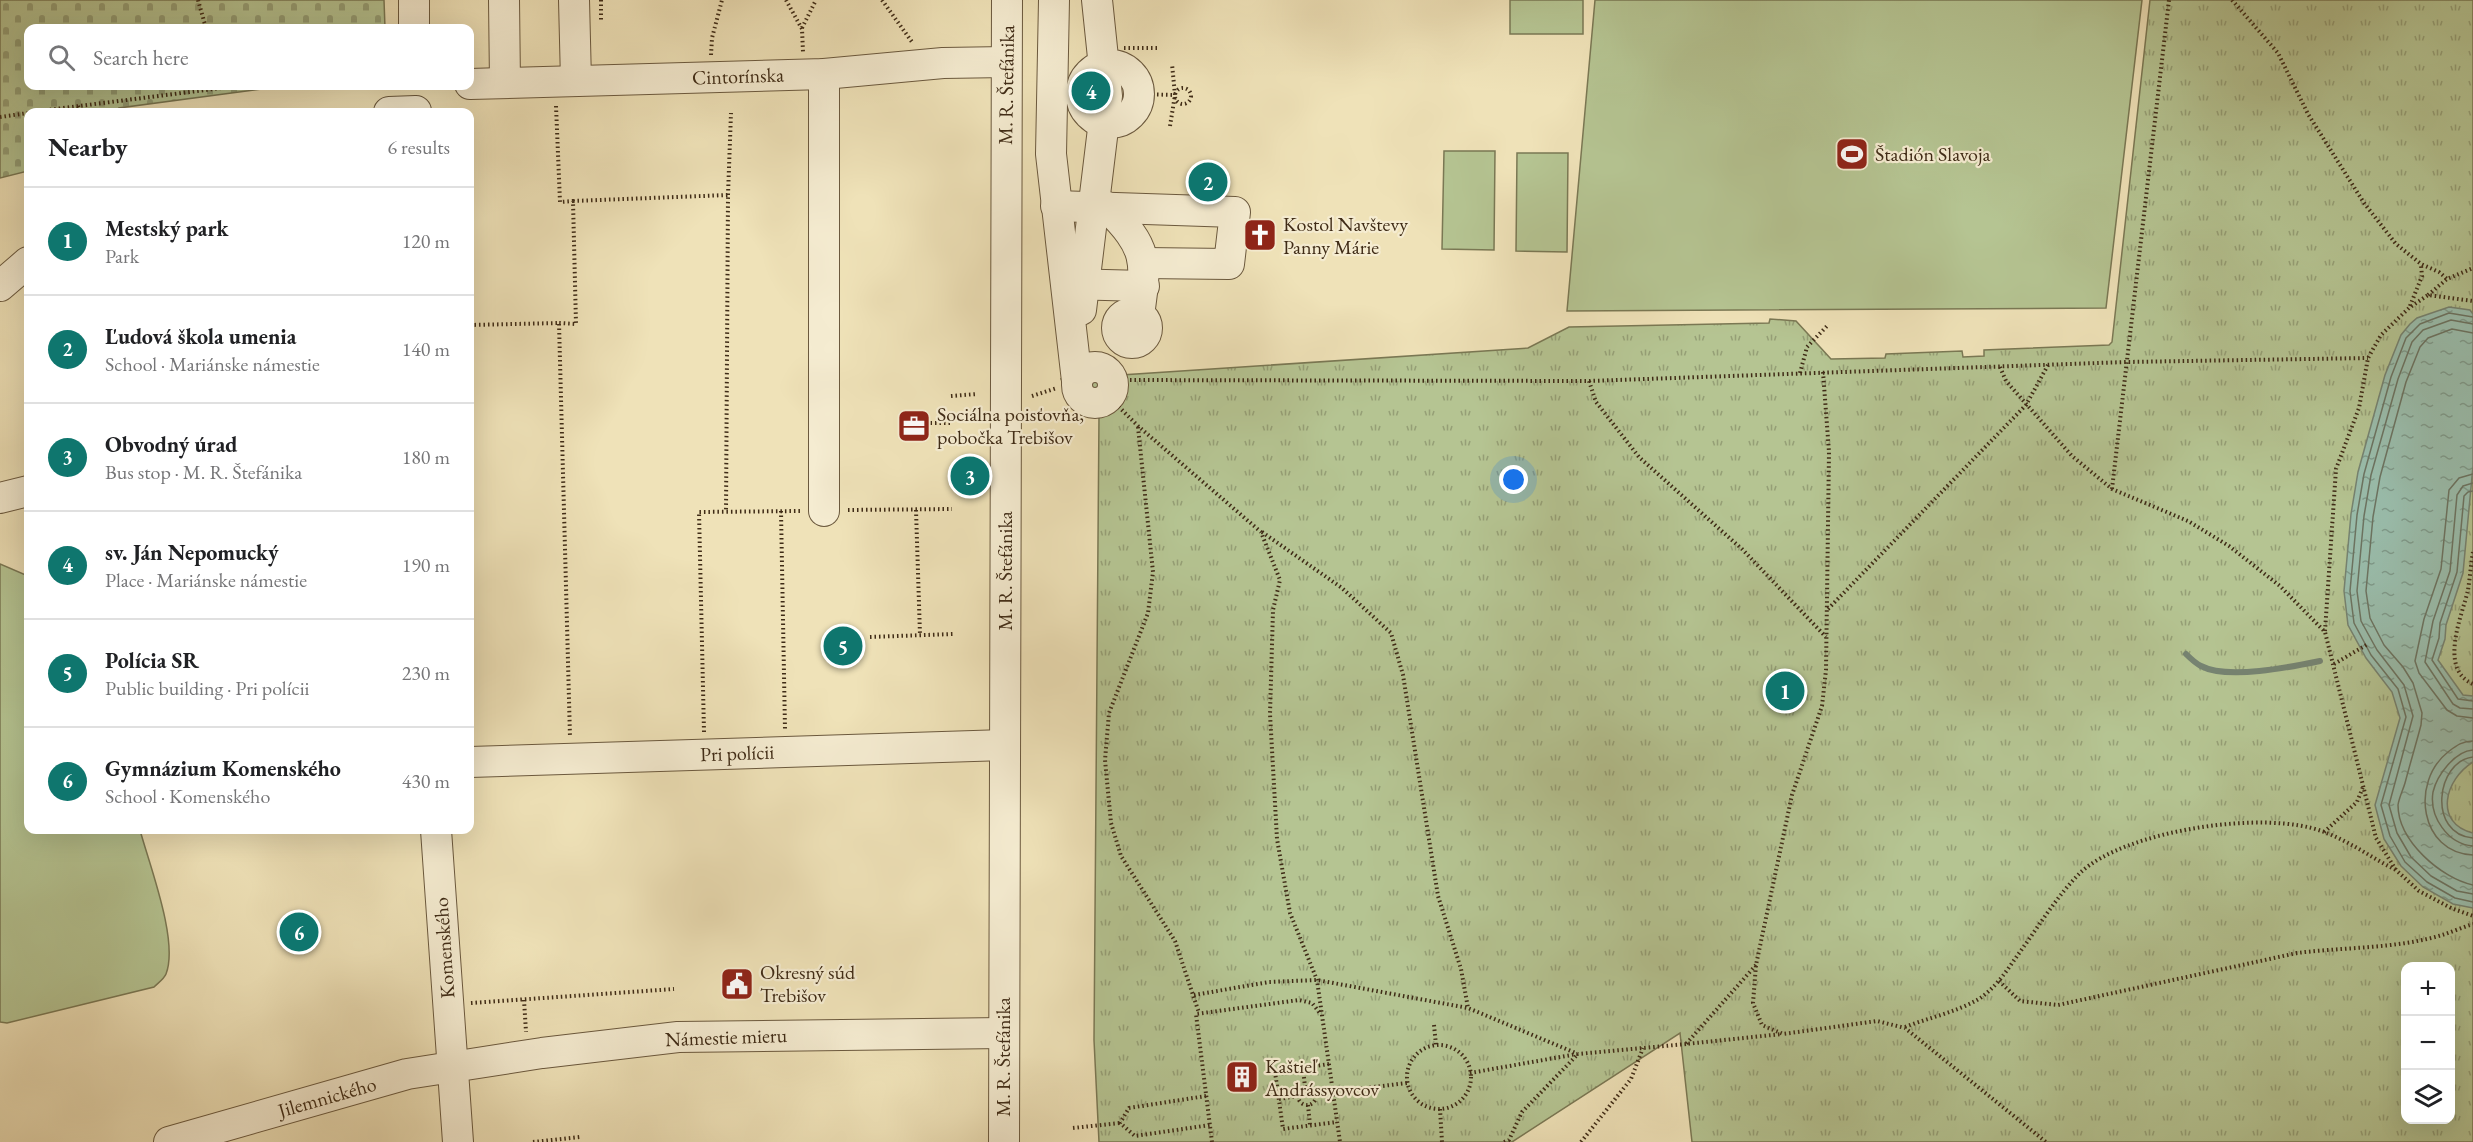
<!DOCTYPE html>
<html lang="en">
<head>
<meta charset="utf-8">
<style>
	:root { --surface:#fff; --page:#f6f6f6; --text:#202124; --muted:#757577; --line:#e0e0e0; --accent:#0f766e }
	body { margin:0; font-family:"EB Garamond",serif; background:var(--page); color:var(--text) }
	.controls { position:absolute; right:18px; bottom:18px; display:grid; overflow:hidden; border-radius:12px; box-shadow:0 6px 24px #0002 }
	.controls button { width:54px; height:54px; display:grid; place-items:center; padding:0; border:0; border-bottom:2px solid var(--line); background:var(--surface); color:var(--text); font:30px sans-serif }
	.you { position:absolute; left:1514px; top:480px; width:21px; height:21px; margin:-15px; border:4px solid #fff; border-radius:50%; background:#1a73e8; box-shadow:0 0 0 9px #1a73e833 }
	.badge { display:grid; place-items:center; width:39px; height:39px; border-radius:50%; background:var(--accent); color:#fff; font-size:20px; font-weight:700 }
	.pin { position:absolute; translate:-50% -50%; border:3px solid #fff; box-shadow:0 2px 6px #0006 }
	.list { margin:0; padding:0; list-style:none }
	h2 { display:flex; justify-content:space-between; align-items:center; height:78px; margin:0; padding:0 24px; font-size:26px }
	h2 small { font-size:20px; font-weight:400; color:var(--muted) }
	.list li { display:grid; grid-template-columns:39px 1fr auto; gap:18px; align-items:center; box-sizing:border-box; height:108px; padding:0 24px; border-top:2px solid var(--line) }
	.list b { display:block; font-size:22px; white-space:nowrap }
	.list p { margin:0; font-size:20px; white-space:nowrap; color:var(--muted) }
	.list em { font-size:20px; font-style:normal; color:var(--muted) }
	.icon { flex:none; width:33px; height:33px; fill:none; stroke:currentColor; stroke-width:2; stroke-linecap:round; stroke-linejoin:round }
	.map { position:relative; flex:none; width:2473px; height:1142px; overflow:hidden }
	.search { position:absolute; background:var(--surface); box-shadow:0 6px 24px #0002; left:24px; top:24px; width:450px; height:66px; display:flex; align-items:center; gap:15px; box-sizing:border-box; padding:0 21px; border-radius:12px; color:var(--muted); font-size:22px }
	.panel { position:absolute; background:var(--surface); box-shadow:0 6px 24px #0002; left:24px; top:108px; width:450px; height:726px; border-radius:12px }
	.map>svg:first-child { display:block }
	.cemetery { fill:url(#cemetery-stones); stroke:#7a7854; stroke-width:1.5 }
	.park { fill:url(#park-tufts); stroke:#7a7854; stroke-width:1.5; fill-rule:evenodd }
	.pitch { fill:#b5c492; stroke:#7a7854; stroke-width:1.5 }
	.water { fill:url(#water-ripples); stroke:#768371; stroke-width:1.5 }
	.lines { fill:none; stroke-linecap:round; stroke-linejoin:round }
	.shore { stroke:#6c7462; stroke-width:1.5 }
	.stream { stroke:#768371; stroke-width:6 }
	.minor-casing { stroke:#6b593e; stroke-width:32 }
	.path { stroke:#3f2b16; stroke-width:4; stroke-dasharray:1.5 3; stroke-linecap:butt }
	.minor { stroke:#f5ecd1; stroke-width:30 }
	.labels { text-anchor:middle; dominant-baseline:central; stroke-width:4.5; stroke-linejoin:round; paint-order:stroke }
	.street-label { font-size:20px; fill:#3f2b16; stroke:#f5ecd1 }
	.poi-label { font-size:20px; fill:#3f2b16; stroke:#f5ecd1; text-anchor:start }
</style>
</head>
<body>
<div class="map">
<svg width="2473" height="1142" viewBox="0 0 2473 1142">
	<defs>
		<pattern id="cemetery-stones" width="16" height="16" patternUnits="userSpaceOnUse" patternTransform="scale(1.5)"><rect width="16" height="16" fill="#b5c492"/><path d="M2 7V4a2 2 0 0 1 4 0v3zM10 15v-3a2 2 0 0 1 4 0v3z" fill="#959f76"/></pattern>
		<pattern id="park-tufts" width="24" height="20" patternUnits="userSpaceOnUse" patternTransform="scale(1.5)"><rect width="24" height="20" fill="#b5c492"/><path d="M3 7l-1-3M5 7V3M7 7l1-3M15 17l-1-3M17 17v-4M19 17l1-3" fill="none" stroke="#959f76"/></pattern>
		<pattern id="water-ripples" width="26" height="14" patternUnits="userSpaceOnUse" patternTransform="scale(1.5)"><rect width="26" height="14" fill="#9abead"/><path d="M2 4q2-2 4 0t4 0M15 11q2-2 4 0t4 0" fill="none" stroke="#7f9b8c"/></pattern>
	</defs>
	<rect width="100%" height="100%" fill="#efe2b8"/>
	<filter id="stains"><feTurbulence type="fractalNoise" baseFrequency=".00333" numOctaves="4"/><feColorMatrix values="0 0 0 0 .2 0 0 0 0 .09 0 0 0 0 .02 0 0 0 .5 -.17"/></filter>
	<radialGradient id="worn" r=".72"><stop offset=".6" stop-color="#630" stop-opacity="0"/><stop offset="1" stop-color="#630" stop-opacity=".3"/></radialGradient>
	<path class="cemetery" d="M 0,0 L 384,0 L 385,28 L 28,28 L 28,86 L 285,86 L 119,108 L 120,112 L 28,112 L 28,171 L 0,178 Z"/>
	<path class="park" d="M 2150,0 L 2473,0 L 2473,1142 L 1692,1142 L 1680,1033 L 1512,1142 L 1099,1142 L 1094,1040 L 1099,415 L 1072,402 L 1061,379 L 1528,348 L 1569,327 L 1769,323 L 1770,319 L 1796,321 L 1831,359 L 1885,358 L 1886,354 L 1962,351 L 1963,357 L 1984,356 L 1984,350 L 2109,345 L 2112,342 ZM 2406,966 L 2450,966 L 2450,1120 L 2406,1120 Z"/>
	<g class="pitch">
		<rect x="1510" y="0" width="73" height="34"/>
		<path d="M 1595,0 L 2142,0 L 2106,308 L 1567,311 Z"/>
		<path d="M 1444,151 L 1495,151 L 1494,250 L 1442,249 Z"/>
		<path d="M 1517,153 L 1568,153 L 1567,252 L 1516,251 Z"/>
		<path d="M 0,564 L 28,576 L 28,830 L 140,830 C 149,864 179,941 166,974 C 164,979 158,983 154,987 L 7,1023 L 0,1022 Z"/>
	</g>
	<path class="water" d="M 2449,307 L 2470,310 L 2473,314 L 2473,466 L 2463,573 L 2446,625 L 2445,639 L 2438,660 L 2463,695 L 2473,696 L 2473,762 C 2445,779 2433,823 2473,833 L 2473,908 L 2453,904 L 2423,887 L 2401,866 L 2384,839 L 2375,805 L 2400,718 L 2392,692 L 2366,658 L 2348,625 L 2344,591 L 2351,514 L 2358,472 L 2385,375 L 2401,335 L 2410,324 L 2417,318 Z"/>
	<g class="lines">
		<g class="shore">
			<path d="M 2473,317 L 2449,313 L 2420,324 L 2406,338 L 2391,377 L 2364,474 L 2357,515 L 2350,591 L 2354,623 L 2371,655 L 2398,689 L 2406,717 L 2381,805 L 2390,836 L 2405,862 L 2427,882 L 2455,898 L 2473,902"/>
			<path d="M 2473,324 L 2451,320 L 2423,330 L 2412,342 L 2398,379 L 2371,475 L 2364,516 L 2357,591 L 2361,621 L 2377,650 L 2404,685 L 2413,716 L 2389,805 L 2397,833 L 2411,857 L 2431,876 L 2457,891 L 2473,894"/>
			<path d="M 2473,333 L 2452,329 L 2428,338 L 2420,347 L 2406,382 L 2380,477 L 2373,517 L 2366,591 L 2370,618 L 2384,645 L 2403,667 L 2413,683 L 2422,713 L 2421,725 C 2416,744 2410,764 2405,783 C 2403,790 2399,798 2398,805 C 2398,841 2441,878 2473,885"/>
			<path d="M 2473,474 L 2459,478 L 2449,490 L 2441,569 L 2424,619 L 2415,661 L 2419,673 L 2447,710 L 2457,716 L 2473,718"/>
			<path d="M 2473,483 L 2463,486 L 2457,495 L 2450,571 L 2433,621 L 2425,662 L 2453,704 L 2460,708 L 2473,709"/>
			<path d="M 2473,491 L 2468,492 L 2464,496 L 2457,572 L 2440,623 L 2439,638 L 2432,660 L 2458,699 L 2473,701"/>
			<path d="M 2473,741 C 2462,741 2456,746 2448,752 C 2410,782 2420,853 2473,855"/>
			<path d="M 2473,750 C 2455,751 2437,775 2433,792 C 2429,817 2448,844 2473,846"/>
			<path d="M 2473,757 C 2436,761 2427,834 2473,838"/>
		</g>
		<path class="stream" d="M 2186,654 C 2190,658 2195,663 2201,666 C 2227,680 2291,667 2320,661"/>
		<g class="minor-casing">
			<g id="minor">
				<path d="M 414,0 L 414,28"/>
				<path d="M 504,0 L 505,83"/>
				<path d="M 574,0 L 576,81"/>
				<path d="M 1054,0 L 1051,154 L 1077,381"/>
				<circle cx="1110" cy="94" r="29"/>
				<path d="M 470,84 L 824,74 L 943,63 L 1006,62"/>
				<path d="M 389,112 L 416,111"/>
				<path d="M 1056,206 L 1235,212 L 1229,264 L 1144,263"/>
				<path d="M 1107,207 C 1148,248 1147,260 1139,315"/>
				<path d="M 1067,284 L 1144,286"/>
				<path d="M 0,286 L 28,262"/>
				<path d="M 1081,310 L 1107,96 L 1097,0"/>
				<circle cx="1132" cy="328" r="15"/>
				<circle cx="1095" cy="385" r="18"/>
				<path d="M 0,498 L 28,491"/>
				<path d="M 824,511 L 824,74"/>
				<path d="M 470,762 L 1005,745"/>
				<path d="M 436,830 L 458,1142"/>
				<path d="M 169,1142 L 407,1074 L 542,1053 L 678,1037 L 1003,1033"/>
				<path d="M 1004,1142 L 1007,0"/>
			</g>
		</g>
		<g class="path">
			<path d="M 198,0 L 206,28"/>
			<path d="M 601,0 L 601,22"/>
			<path d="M 786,0 L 802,29 L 803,52"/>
			<path d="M 882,0 L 912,42"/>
			<path d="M 2232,0 L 2278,53 L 2308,114 L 2364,203 L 2396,244 L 2421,264 L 2439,272 L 2447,279"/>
			<path d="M 802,28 L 816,0"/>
			<path d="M 1124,48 L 1157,48"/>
			<path d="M 711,55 L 712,38 L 722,0"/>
			<circle cx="1183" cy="96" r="8"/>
			<path d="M 1139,94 L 1175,95"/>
			<path d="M 78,106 L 80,112"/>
			<path d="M 556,106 L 560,202 L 573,201 L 576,324 L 559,323"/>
			<path d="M 32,112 L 237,86"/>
			<path d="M 0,117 L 28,113"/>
			<path d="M 1170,126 L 1175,95 L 1172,64"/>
			<path d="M 728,195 L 731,113"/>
			<path d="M 573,201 L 728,195 L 726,512"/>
			<path d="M 2428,295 L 2447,279 L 2473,268"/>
			<path d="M 2410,306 L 2422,276 L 2421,265"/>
			<path d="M 470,325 L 559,323 L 570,737"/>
			<path d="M 2000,367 L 2006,381 L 2072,456 L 2112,489 L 2188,521 L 2229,546 L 2280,586 L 2325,632 L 2376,838 L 2396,870 L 2419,891 L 2451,908 L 2473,916"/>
			<path d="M 1823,372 L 1829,452 L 1826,670 L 1822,706 L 1792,795 L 1756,965 L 1753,1003 L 1762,1025 L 1783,1034 L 1877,1021 L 1905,1028 L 2046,1142"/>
			<path d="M 1800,373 L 1807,347 L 1827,326"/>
			<path d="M 1112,380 L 1589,381 L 2126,362 L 2368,358"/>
			<path d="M 1589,381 L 1596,402 L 1639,457 L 1742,549 L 1826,637"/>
			<path d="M 951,396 L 977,394"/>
			<path d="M 1032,396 L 1057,388"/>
			<path d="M 1109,397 L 1138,426 L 1261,532 L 1280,580 L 1273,610 L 1270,714 L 1277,839 L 1290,913 L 1317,980 L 1340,1142"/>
			<path d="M 917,423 L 952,423"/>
			<path d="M 1138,427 L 1153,572 L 1148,613 L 1109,713 L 1105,760 L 1111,823 L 1121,856 L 1175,941 L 1199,1013"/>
			<path d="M 2112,489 L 2169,0"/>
			<path d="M 848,510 L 952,509"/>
			<path d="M 916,510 L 920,635"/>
			<path d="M 781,511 L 785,729"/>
			<path d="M 1262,532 L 1342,588 L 1391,633 L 1403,675 L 1438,896 L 1461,969 L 1468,1008 L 1578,1054 L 1686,1044"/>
			<path d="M 2473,552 C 2471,564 2470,577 2468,590 C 2462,616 2438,669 2473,684"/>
			<path d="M 1828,609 L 2026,405 L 2048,365"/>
			<path d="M 2325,631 L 2336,469 L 2359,408 L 2368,358 L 2381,335 L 2409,308 L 2428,295 L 2473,301"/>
			<path d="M 870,637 L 953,634"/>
			<path d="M 2334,664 L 2368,644"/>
			<path d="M 704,732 L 699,512 L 802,511"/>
			<path d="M 2324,832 L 2357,802 L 2363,787"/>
			<path d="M 1756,965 L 1686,1044 L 1782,1034"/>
			<path d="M 1999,981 L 2020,1001 L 2058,1005 L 2297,953 C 2344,947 2396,949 2442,935 C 2452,932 2463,927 2473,924"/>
			<path d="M 1194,995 L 1269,982 L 1317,980 L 1468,1008"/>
			<path d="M 524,1000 L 526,1032"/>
			<path d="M 471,1003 L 674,989"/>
			<path d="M 1434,1025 L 1436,1045"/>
			<path d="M 1905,1027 C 1928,1018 1956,1012 1977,1000 C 1994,990 2006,972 2017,956 C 2037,929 2056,897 2080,873 C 2125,830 2267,809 2324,832 C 2349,841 2372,858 2396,870"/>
			<circle cx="1439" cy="1077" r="32"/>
			<path d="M 1329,1064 L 1275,1072 L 1283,1129 L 1337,1122"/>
			<path d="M 1303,1068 L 1305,1087"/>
			<path d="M 1470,1073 L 1577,1054"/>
			<circle cx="1307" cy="1096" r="9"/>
			<path d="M 1316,1094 L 1407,1083"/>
			<path d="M 1206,1096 L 1129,1108 L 1120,1123 L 1135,1136 L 1210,1125"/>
			<path d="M 1279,1099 L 1298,1096"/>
			<path d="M 1308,1105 L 1310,1125"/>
			<path d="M 1440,1109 L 1442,1142"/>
			<path d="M 1073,1128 L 1120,1123"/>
			<path d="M 533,1142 L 580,1137"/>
			<path d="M 1212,1142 L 1196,1014 L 1299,1000 L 1312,1003 L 1320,1013"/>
			<path d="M 1504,1142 L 1509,1140 L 1522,1112 L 1578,1054"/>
			<path d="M 1581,1142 L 1631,1079 L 1643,1048"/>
		</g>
		<use href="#minor" class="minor"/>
	</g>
	<defs>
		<g id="stadium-square" transform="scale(1.725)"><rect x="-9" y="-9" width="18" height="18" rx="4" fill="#8f2418" stroke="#f5ecd1"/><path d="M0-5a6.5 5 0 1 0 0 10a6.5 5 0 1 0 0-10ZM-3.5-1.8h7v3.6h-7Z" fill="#fff"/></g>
		<g id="church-square" transform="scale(1.725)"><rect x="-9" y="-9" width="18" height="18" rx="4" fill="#8f2418" stroke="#f5ecd1"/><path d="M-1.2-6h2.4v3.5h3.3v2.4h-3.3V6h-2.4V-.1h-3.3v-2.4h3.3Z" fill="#fff"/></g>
		<g id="office-square" transform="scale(1.725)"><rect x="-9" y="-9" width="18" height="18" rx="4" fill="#8f2418" stroke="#f5ecd1"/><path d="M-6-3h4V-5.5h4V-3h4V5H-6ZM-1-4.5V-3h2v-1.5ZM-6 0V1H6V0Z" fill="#fff"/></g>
		<g id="civic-square" transform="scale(1.725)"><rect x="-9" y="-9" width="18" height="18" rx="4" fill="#8f2418" stroke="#f5ecd1"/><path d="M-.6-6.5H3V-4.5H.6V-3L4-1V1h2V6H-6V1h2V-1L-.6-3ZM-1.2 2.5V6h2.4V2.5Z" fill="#fff"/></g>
		<g id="building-square" transform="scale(1.725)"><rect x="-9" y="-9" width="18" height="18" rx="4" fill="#8f2418" stroke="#f5ecd1"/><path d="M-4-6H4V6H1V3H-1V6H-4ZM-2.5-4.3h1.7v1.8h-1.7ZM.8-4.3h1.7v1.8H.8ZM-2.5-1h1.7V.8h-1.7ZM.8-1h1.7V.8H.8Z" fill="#fff"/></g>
	</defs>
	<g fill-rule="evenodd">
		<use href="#stadium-square" x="1852" y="154"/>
		<use href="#church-square" x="1260" y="235"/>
		<use href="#office-square" x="914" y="426"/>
		<use href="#civic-square" x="737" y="984"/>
		<use href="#building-square" x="1242" y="1077"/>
	</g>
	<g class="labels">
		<g class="street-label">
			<text transform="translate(738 76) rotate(-2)">Cintorínska</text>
			<text transform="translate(1006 85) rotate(-89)">M. R. Štefánika</text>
			<text transform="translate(1005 571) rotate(-90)">M. R. Štefánika</text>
			<text transform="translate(737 753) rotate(-2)">Pri polícii</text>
			<text transform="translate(444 948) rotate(-94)">Komenského</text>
			<text transform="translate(726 1037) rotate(-2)">Námestie mieru</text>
			<text transform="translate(1003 1057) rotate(-90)">M. R. Štefánika</text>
			<text transform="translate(327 1097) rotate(-16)">Jilemnického</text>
		</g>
		<g class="poi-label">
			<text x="1875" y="154">Štadión Slavoja</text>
			<text x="1283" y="224">Kostol Navštevy<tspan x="1283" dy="23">Panny Márie</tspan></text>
			<text x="937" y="414">Sociálna poisťovňa,<tspan x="937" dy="23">pobočka Trebišov</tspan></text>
			<text x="760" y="972">Okresný súd<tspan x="760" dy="23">Trebišov</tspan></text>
			<text x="1265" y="1066">Kaštieľ<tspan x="1265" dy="23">Andrássyovcov</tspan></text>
		</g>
	</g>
	<rect width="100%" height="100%" filter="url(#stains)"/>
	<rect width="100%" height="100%" fill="url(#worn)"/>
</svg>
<div class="controls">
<button>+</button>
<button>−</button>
<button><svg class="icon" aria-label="layers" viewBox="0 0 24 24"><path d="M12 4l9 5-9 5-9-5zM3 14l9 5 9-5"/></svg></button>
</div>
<div class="you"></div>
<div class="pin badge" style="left:1785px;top:691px">1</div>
<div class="pin badge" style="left:1208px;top:182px">2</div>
<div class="pin badge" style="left:970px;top:476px">3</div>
<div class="pin badge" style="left:1091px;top:91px">4</div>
<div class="pin badge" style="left:843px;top:646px">5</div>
<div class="pin badge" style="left:299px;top:932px">6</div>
<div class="search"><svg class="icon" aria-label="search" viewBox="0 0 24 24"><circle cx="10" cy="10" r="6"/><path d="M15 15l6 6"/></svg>Search here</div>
<section class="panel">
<h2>Nearby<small>6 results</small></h2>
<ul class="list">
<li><span class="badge">1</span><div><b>Mestský park</b><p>Park</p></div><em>120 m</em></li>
<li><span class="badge">2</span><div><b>Ľudová škola umenia</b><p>School · Mariánske námestie</p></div><em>140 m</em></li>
<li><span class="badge">3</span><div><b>Obvodný úrad</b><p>Bus stop · M. R. Štefánika</p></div><em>180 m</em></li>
<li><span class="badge">4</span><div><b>sv. Ján Nepomucký</b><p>Place · Mariánske námestie</p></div><em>190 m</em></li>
<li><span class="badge">5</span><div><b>Polícia SR</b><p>Public building · Pri polícii</p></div><em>230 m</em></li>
<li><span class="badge">6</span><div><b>Gymnázium Komenského</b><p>School · Komenského</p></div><em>430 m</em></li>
</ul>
</section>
</div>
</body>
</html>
